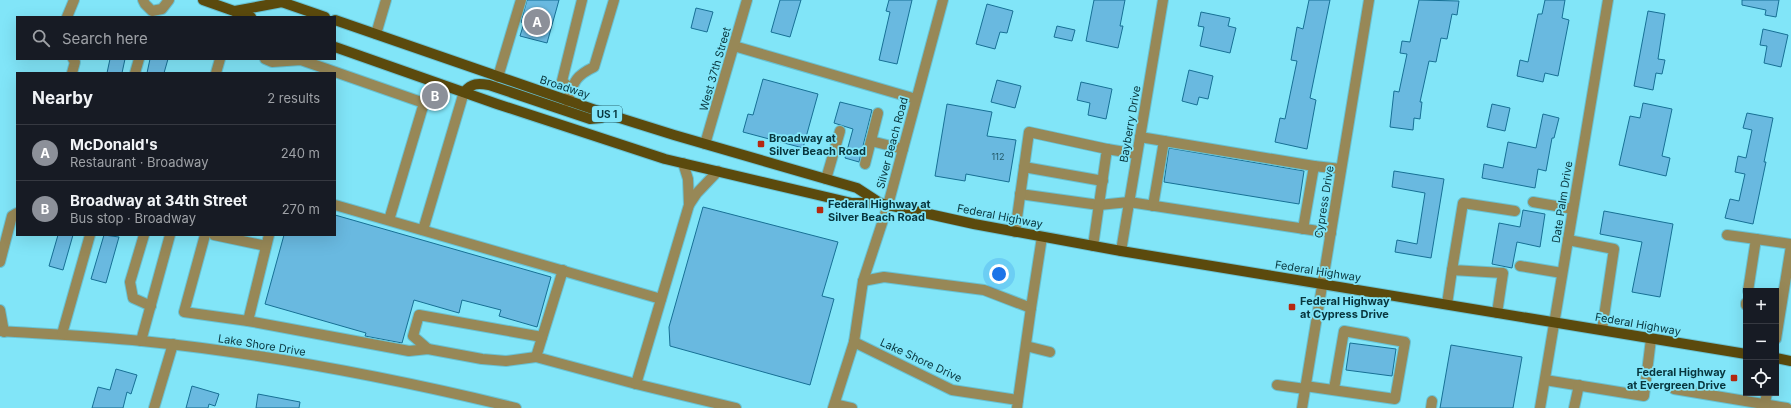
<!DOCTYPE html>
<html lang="en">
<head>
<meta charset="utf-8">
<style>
	:root { --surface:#171b24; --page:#242831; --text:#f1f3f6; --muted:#9ea1a6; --line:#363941; --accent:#8c9099 }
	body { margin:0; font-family:Inter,sans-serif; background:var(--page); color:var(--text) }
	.controls { position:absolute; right:12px; bottom:12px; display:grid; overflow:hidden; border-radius:0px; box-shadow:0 4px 16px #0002 }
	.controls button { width:36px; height:36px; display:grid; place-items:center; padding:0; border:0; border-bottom:1px solid var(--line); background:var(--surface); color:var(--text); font:20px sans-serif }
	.you { position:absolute; left:999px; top:274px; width:14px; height:14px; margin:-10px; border:3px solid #fff; border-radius:50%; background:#1a73e8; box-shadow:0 0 0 6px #1a73e833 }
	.badge { display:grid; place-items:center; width:26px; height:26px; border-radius:50%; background:var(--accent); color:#fff; font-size:13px; font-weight:700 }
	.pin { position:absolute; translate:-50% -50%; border:2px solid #fff; box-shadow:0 1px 4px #0006 }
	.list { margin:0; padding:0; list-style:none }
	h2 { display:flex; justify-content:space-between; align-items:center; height:52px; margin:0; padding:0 16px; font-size:17px }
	h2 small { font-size:13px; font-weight:400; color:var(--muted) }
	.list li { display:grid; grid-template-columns:26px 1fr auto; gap:12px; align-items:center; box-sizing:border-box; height:56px; padding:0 16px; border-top:1px solid var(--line) }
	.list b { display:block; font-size:15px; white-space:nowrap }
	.list p { margin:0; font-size:13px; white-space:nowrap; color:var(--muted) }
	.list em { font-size:13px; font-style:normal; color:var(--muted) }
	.icon { flex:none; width:22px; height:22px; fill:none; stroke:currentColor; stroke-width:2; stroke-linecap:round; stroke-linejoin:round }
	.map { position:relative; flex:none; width:1791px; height:408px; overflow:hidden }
	.search { position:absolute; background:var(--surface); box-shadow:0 4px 16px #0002; left:16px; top:16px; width:320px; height:44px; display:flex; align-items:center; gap:10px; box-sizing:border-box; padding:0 14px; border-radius:0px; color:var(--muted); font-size:15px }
	.panel { position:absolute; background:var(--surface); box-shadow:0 4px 16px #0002; left:16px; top:72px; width:320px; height:164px; border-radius:0px }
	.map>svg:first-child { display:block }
	.building { fill:#69b9e0; stroke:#177095 }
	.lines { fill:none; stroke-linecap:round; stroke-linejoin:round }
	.minor-casing { stroke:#69c2d3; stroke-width:12 }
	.major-casing { stroke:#69c2d3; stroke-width:12 }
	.minor { stroke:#978857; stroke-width:10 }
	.major { stroke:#5b4a0d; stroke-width:10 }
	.poi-dot { fill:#b52810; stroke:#81e5f8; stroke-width:1.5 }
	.labels { text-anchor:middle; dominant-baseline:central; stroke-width:3.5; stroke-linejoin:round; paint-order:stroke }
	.number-label { font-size:9px; fill:#205766 }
	.shield { fill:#81e5f8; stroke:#2c6a76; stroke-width:1 }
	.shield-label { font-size:10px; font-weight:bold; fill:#08363e }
	.street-label { font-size:11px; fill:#08363e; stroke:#81e5f8 }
	.poi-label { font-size:11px; font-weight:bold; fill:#08363e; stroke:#81e5f8; text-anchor:start }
</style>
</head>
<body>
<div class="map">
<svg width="1791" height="408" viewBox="0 0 1791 408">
	<rect width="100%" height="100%" fill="#81e5f8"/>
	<g class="building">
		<path d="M 527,0 L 559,0 L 547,43 L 520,36 L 524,23 L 521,22 Z"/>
		<path d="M 780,0 L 801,0 L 790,37 L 771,32 Z"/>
		<path d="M 889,0 L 912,0 L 897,64 L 879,60 L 890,12 L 886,11 Z"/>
		<path d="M 1094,0 L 1125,0 L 1120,26 L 1123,26 L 1118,48 L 1086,41 Z"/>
		<path d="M 1309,0 L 1330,0 L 1310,98 L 1316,100 L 1307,149 L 1275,142 L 1280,118 L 1285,119 L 1297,61 L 1291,60 L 1297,27 L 1303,29 Z"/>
		<path d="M 1419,0 L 1459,1 L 1457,15 L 1452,14 L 1447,39 L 1441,38 L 1436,62 L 1429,61 L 1420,102 L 1422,102 L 1420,119 L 1414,118 L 1413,130 L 1390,127 L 1394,91 L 1399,92 L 1407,54 L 1400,53 L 1402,41 L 1410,42 Z"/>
		<path d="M 1545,0 L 1565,0 L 1562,18 L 1569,20 L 1558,76 L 1545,73 L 1543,82 L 1517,76 L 1520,60 L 1528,62 L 1538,14 L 1542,14 Z"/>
		<path d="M 1742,0 L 1779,0 L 1776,17 L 1765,15 L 1766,10 L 1742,5 Z"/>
		<path d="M 987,4 L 1013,11 L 1007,33 L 1000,32 L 995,49 L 976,44 Z"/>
		<path d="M 696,8 L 713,12 L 707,32 L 691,28 Z"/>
		<path d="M 1648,11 L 1665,14 L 1658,59 L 1665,60 L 1662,74 L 1656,73 L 1653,90 L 1634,86 Z"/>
		<path d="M 1201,12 L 1230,18 L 1228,26 L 1236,28 L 1230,53 L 1200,46 L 1204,27 L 1198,26 Z"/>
		<path d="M 1057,26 L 1075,30 L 1072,41 L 1054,37 Z"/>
		<path d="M 1763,29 L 1788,35 L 1781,67 L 1764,63 L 1767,46 L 1760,45 Z"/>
		<path d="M 110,59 L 125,59 L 122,73 L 107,73 Z"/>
		<path d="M 150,59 L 168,59 L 164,73 L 147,73 Z"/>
		<path d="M 1189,70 L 1213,76 L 1208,99 L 1199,97 L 1197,105 L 1182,101 Z"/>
		<path d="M 763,79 L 818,94 L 803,148 L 743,132 L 748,114 L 753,115 Z"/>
		<path d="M 997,80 L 1021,86 L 1015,108 L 991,102 Z"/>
		<path d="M 1081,82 L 1112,89 L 1106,119 L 1088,115 L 1090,103 L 1077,100 Z"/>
		<path d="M 840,102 L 872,110 L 859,162 L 845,158 L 853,129 L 834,123 Z"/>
		<path d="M 1643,103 L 1672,109 L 1662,156 L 1670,158 L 1666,176 L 1619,165 L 1630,116 L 1640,118 Z"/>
		<path d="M 947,104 L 992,112 L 987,136 L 1016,140 L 1009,182 L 966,174 L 965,181 L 935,176 Z"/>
		<path d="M 1492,104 L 1510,108 L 1505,131 L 1487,127 Z"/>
		<path d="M 1747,113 L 1773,118 L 1764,162 L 1766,162 L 1753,224 L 1725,218 L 1730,199 L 1739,201 L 1745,174 L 1735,172 L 1738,156 L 1746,158 L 1752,130 L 1743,128 Z"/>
		<path d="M 1543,114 L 1559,118 L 1554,138 L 1552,138 L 1546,171 L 1538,169 L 1535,188 L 1482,178 L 1484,164 L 1503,168 L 1508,142 L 1536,148 Z"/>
		<path d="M 1169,148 L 1304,171 L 1299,204 L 1164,182 Z"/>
		<path d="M 1394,171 L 1444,179 L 1431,258 L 1395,252 L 1397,240 L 1417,244 L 1425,193 L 1392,187 Z"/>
		<path d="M 703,207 L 838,242 L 822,296 L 834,299 L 810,385 L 670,346 L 669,327 Z"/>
		<path d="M 1523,210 L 1545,214 L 1540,247 L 1517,242 L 1512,268 L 1492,264 L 1499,223 L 1520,227 Z"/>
		<path d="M 1604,211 L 1673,224 L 1660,297 L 1632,292 L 1642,242 L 1600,234 Z"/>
		<path d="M 335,215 L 551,277 L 537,327 L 499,316 L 501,310 L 462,300 L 459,313 L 414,300 L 402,343 L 365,336 L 366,333 L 265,304 L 284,235 L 335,235 Z"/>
		<path d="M 58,235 L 73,235 L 63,270 L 49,266 Z"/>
		<path d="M 104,235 L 119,237 L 106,283 L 91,279 Z"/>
		<path d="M 1350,343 L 1396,349 L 1392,376 L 1346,370 Z"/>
		<path d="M 1451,345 L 1522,357 L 1513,408 L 1440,408 Z"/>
		<path d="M 116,369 L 137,375 L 131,394 L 127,392 L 123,408 L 92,408 L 98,387 L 110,390 Z"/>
		<path d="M 192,386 L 219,394 L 215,406 L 209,404 L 208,408 L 186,408 Z"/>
		<path d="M 258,394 L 300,402 L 299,408 L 256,408 Z"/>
	</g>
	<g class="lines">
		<g class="minor-casing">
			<g id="minor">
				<path d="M 143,0 L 145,4 L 152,11 L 162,9 L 169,0"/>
				<path d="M 67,17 L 74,0"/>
				<path d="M 376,34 L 386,0"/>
				<path d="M 734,46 L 916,99"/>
				<path d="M 265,59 L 272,62 L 301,60 L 424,103 L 389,220"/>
				<path d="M 72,73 L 75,62 L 73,59"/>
				<path d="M 135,73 L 139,59"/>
				<path d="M 216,73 L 220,59"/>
				<path d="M 498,77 L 521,0"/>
				<path d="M 571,89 L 562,81 L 582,0"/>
				<path d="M 567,101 C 574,82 575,76 594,67 L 614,0"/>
				<path d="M 1140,137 L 1164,141"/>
				<path d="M 871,141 L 903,149"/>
				<path d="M 705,144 L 747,0"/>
				<path d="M 1107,149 L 1137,154"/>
				<path d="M 683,163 L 688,179 L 689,205"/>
				<path d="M 865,164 L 878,113"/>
				<path d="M 1314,166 L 1341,169"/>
				<path d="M 1024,167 L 1103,181"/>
				<path d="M 826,179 L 840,131"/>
				<path d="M 1020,194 L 1099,205 L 1129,202 L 1331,233"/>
				<path d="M 1533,202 L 1573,209"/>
				<path d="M 335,205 L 661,299"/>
				<path d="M 1153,206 L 1164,141 L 1314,166 L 1303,229"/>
				<path d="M 423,230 L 464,92"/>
				<path d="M 1015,232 L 1029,132 L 1107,149 L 1093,246"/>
				<path d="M 144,235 L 130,282 L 133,298 L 151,306"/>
				<path d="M 205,235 L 184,312 L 248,321 L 409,351 L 428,349 L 482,359 L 506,361 L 536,357"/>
				<path d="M 214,235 L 266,246"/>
				<path d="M 1727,235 L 1756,239"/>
				<path d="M 1568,240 L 1614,249 L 1602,330"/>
				<path d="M 1121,251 L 1163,0"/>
				<path d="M 0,262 L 12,216 L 17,213"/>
				<path d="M 1520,266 L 1562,273"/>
				<path d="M 563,270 L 536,357 L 636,384 L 736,408"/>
				<path d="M 863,281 L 884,277 L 984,290 L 1031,308 L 1042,237"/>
				<path d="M 1748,291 L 1756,239 L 1791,244"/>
				<path d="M 1746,303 L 1746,305"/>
				<path d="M 1447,304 L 1452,270"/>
				<path d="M 0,310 L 4,332"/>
				<path d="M 1497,313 L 1503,273 L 1452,270 L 1463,203 L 1515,211"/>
				<path d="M 248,321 L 269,235"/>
				<path d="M 0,331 C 47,334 95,336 142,341 C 268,354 393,378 516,408"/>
				<path d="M 62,334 L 90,235"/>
				<path d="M 1776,339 L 1791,246"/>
				<path d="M 141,341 L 170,235"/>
				<path d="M 854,342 L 952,390 L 1018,400 L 1017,408"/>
				<path d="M 1026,346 L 1050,352"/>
				<path d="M 428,349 L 413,336 L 419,315 L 542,337"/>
				<path d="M 1545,380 L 1644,396 L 1651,339"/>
				<path d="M 636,384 L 689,205 L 697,193 L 718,171"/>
				<path d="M 1277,385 L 1305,389"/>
				<path d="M 1305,386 L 1395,399 L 1405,342 L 1344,331 L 1334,389"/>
				<path d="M 1674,389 L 1787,408"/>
				<path d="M 1018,400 L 1031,308"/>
				<path d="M 835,404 L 852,408"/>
				<path d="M 154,408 L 173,344"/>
				<path d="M 833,408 L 854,342 L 863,281 L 888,205 L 943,0"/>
				<path d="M 1302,408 L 1369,0"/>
				<path d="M 1431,408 L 1432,401"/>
				<path d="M 1540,408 L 1608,0"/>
				<path d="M 1574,408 L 1579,385"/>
				<path d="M 1764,408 L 1767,393"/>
			</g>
		</g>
		<g class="major-casing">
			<g id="major">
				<path d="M 203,0 L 251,17"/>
				<path d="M 276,0 L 325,17"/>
				<path d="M 235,11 L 282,2"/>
				<path d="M 335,20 L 607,114 L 674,135 L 857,188 L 880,203 L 888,205 L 974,224 L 1121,251 L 1746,354"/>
				<path d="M 335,47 L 497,104 L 665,159 L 852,203 L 880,203"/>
				<path d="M 464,92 C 472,83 478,83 489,85 L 590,119 L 601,118 L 607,114"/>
				<path d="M 1776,358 L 1791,361"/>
			</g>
		</g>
		<use href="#minor" class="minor"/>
		<use href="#major" class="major"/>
	</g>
	<g class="poi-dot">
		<rect x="757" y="140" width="8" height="8" rx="2"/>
		<rect x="816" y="206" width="8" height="8" rx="2"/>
		<rect x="1288" y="303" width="8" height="8" rx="2"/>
		<rect x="1730" y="374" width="8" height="8" rx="2"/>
	</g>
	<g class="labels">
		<g class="number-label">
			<text x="998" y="156">112</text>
		</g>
		<rect class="shield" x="592" y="106" width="30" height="16" rx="3"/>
		<g class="shield-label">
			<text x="607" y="114">US 1</text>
		</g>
		<g class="street-label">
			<text transform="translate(715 69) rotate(-74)">West 37th Street</text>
			<text transform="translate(565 87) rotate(18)">Broadway</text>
			<text transform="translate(1130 124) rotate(-80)">Bayberry Drive</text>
			<text transform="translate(892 143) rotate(-75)">Silver Beach Road</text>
			<text transform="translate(1324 202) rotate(-81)">Cypress Drive</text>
			<text transform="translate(1562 202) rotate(-81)">Date Palm Drive</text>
			<text transform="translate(1000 216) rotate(11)">Federal Highway</text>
			<text transform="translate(1318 271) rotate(9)">Federal Highway</text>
			<text transform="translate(1638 324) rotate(10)">Federal Highway</text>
			<text transform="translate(262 345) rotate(9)">Lake Shore Drive</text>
			<text transform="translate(921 360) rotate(25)">Lake Shore Drive</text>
		</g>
		<g class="poi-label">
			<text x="769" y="138">Broadway at<tspan x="769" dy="13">Silver Beach Road</tspan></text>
			<text x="828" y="204">Federal Highway at<tspan x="828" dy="13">Silver Beach Road</tspan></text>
			<text x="1300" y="301">Federal Highway<tspan x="1300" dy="13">at Cypress Drive</tspan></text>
			<text x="1726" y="372" text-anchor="end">Federal Highway<tspan x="1726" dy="13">at Evergreen Drive</tspan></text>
		</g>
	</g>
</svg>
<div class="controls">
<button>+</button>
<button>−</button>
<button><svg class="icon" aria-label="locate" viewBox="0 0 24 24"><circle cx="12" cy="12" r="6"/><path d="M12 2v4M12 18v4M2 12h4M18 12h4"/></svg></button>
</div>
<div class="you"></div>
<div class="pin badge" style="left:537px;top:22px">A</div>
<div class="pin badge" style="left:435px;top:96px">B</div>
<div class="search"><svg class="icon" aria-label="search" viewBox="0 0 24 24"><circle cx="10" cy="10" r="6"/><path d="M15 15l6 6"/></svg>Search here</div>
<section class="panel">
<h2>Nearby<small>2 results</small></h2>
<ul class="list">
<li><span class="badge">A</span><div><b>McDonald's</b><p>Restaurant · Broadway</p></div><em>240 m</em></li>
<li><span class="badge">B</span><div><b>Broadway at 34th Street</b><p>Bus stop · Broadway</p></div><em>270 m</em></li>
</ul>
</section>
</div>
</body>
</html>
